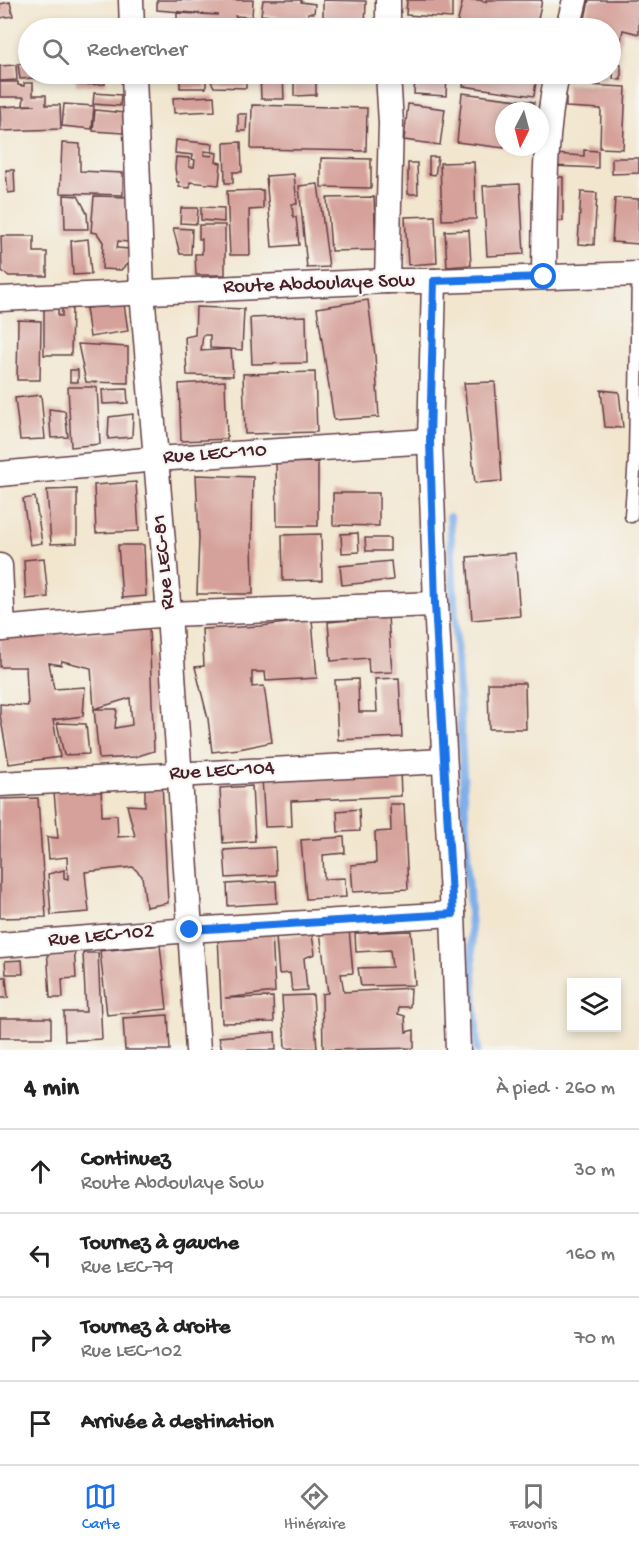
<!DOCTYPE html>
<html lang="fr">
<head>
<meta charset="utf-8">
<style>
	:root { --surface:#fff; --page:#f6f6f6; --text:#222; --muted:#767676; --line:#e0e0e0; --accent:#1a73e8 }
	body { margin:0; font-family:"Gochi Hand",sans-serif; background:var(--page); color:var(--text) }
	.controls { position:absolute; right:18px; bottom:18px; display:grid; overflow:hidden; border-radius:0px; box-shadow:0 3px 9px #0003 }
	.controls button { width:54px; height:54px; display:grid; place-items:center; padding:0; border:0; border-bottom:2px solid var(--line); background:var(--surface); color:var(--text); font:30px sans-serif }
	.compass { position:absolute; left:495px; top:102px; width:54px; height:54px; border-radius:50%; background:var(--surface); box-shadow:0 3px 9px #0003; rotate:186deg }
	.stop { position:absolute; width:18px; height:18px; margin:-14px; border:4px solid #1a73e8; border-radius:50%; background:#fff }
	.stop.end { background:#1a73e8; border-color:#fff; box-shadow:0 2px 6px #0008 }
	.list { margin:0; padding:0; list-style:none }
	h2 { display:flex; justify-content:space-between; align-items:center; height:78px; margin:0; padding:0 24px; font-size:26px }
	h2 small { font-size:20px; font-weight:400; color:var(--muted) }
	.list li { display:grid; grid-template-columns:39px 1fr auto; gap:18px; align-items:center; box-sizing:border-box; height:84px; padding:0 24px; border-top:2px solid var(--line) }
	.list b { display:block; font-size:22px; white-space:nowrap }
	.list p { margin:0; font-size:20px; white-space:nowrap; color:var(--muted) }
	.list em { font-size:20px; font-style:normal; color:var(--muted) }
	.icon { flex:none; width:33px; height:33px; fill:none; stroke:currentColor; stroke-width:2; stroke-linecap:round; stroke-linejoin:round }
	.map { position:relative; flex:none; width:639px; height:1050px; overflow:hidden }
	.search { position:absolute; background:var(--surface); box-shadow:0 3px 9px #0003; left:18px; right:18px; top:18px; height:66px; display:flex; align-items:center; gap:15px; box-sizing:border-box; padding:0 21px; border-radius:33px; color:var(--muted); font-size:22px }
	.sheet { height:414px; background:var(--surface) }
	nav { display:flex; justify-content:space-around; align-items:center; box-sizing:border-box; height:84px; border-top:2px solid var(--line); background:var(--surface); font-size:16px; color:var(--muted) }
	nav a { display:grid; justify-items:center; gap:3px }
	nav .on { color:var(--accent) }
	.map>svg:first-child { display:block }
	.lines { fill:none; stroke-linecap:round; stroke-linejoin:round }
	.stream { stroke:#7faee9; stroke-width:8 }
	.building { fill:#d5a19a; fill-rule:evenodd }
	.lane-casing { stroke:#633d44; stroke-width:15 }
	.street-casing { stroke:#633d44; stroke-width:27 }
	.lane { stroke:#fff; stroke-width:12 }
	.street { stroke:#fff; stroke-width:24 }
	.route { stroke:#1a73e8; stroke-width:8 }
	.labels { text-anchor:middle; dominant-baseline:central; stroke-width:4.5; stroke-linejoin:round; paint-order:stroke }
	.street-label { font-size:21px; fill:#4a1f2b; stroke:#f6f6f2 }
</style>
</head>
<body>
<div class="map">
<svg width="639" height="1050" viewBox="0 0 639 1050">
	<rect width="100%" height="100%" fill="#f6f6f2"/>
	<filter id="ink" filterUnits="userSpaceOnUse"><feTurbulence type="fractalNoise" baseFrequency=".0167" numOctaves="2"/><feDisplacementMap in="SourceGraphic" scale="12" xChannelSelector="R" yChannelSelector="G"/><feConvolveMatrix kernelMatrix="1 2 1 2 8 2 1 2 1" color-interpolation-filters="sRGB"/></filter>
	<filter id="wash" filterUnits="userSpaceOnUse"><feTurbulence type="fractalNoise" baseFrequency=".008" numOctaves="4" result="noise"/><feDisplacementMap in="SourceGraphic" scale="24" xChannelSelector="R" yChannelSelector="G"/><feGaussianBlur stdDeviation="1.35" result="paint"/><feColorMatrix in="noise" values="0 0 0 0 0 0 0 0 0 0 0 0 0 0 0 0 0 1.4 0 .05"/><feComposite in="paint" operator="in"/></filter>
	<g filter="url(#wash)">
		<rect width="100%" height="100%" fill="#f2e6cf"/>
		<g class="lines">
			<path class="stream" d="M 450,517 L 477,1050"/>
		</g>
		<g id="blocks">
			<g class="building">
				<path d="M 157,0 L 253,0 L 252,17 L 235,16 L 238,23 L 238,28 L 177,28 L 177,13 L 218,15 L 157,10 Z"/>
				<path d="M 263,0 L 301,0 L 301,2 L 315,4 L 314,13 L 308,13 L 308,20 L 261,15 Z"/>
				<path d="M 323,0 L 366,1 L 365,28 L 323,28 Z"/>
				<path d="M 407,0 L 452,0 L 452,18 L 406,15 Z"/>
				<path d="M 463,0 L 479,0 L 486,2 L 486,0 L 542,0 L 536,28 L 456,28 Z"/>
				<path d="M 589,0 L 639,0 L 639,34 L 623,30 L 619,49 L 610,47 L 610,28 L 583,28 Z"/>
				<path d="M 10,2 L 13,16 L 0,18 L 0,4 Z"/>
				<path d="M 243,18 L 259,19 L 258,28 L 239,28 L 239,24 L 243,25 Z"/>
				<path d="M 28,63 L 28,74 L 49,74 L 49,77 L 20,79 L 18,64 Z"/>
				<path d="M 614,64 L 621,64 L 621,80 L 613,79 Z"/>
				<path d="M 16,65 L 17,80 L 0,81 L 0,66 Z"/>
				<path d="M 76,74 L 105,74 L 105,84 L 76,85 Z"/>
				<path d="M 180,74 L 246,74 L 246,88 L 214,87 L 210,79 L 206,79 L 206,88 L 180,88 Z"/>
				<path d="M 260,74 L 283,74 L 284,99 L 261,99 Z"/>
				<path d="M 294,74 L 316,74 L 316,95 L 294,96 Z"/>
				<path d="M 415,74 L 447,74 L 446,96 L 414,94 Z"/>
				<path d="M 465,74 L 537,74 L 534,96 L 463,86 Z"/>
				<path d="M 570,74 L 607,74 L 607,78 L 570,75 Z"/>
				<path d="M 0,82 L 18,82 L 18,85 L 24,86 L 24,83 L 33,83 L 33,95 L 46,95 L 46,105 L 60,105 L 61,129 L 1,131 L 0,107 L 36,105 L 23,105 L 24,97 L 0,97 Z"/>
				<path d="M 566,84 L 626,87 L 623,149 L 600,148 L 601,109 L 566,107 Z"/>
				<path d="M 94,93 L 121,95 L 120,106 L 93,104 Z"/>
				<path d="M 462,93 L 534,102 L 533,111 L 504,111 L 504,148 L 457,142 Z"/>
				<path d="M 214,96 L 215,111 L 174,113 L 173,98 Z"/>
				<path d="M 64,104 L 94,106 L 92,129 L 62,126 Z"/>
				<path d="M 408,104 L 445,109 L 440,145 L 404,140 Z"/>
				<path d="M 252,105 L 367,108 L 366,151 L 251,149 Z"/>
				<path d="M 95,110 L 125,113 L 123,133 L 93,131 Z"/>
				<path d="M 238,114 L 247,114 L 246,131 L 238,131 Z"/>
				<path d="M 176,140 L 213,144 L 212,152 L 205,151 L 204,155 L 212,156 L 213,152 L 217,153 L 216,162 L 221,163 L 219,185 L 190,182 L 190,188 L 179,187 L 179,182 L 177,182 L 175,168 L 176,157 L 189,158 L 189,167 L 194,167 L 195,160 L 192,159 L 193,155 L 175,153 Z"/>
				<path d="M 241,142 L 242,172 L 233,172 L 233,183 L 225,183 L 224,143 Z"/>
				<path d="M 62,143 L 80,144 L 80,171 L 123,173 L 123,195 L 60,193 Z"/>
				<path d="M 584,150 L 598,151 L 598,168 L 553,166 L 554,154 L 584,156 Z"/>
				<path d="M 429,157 L 438,157 L 435,175 L 429,174 Z"/>
				<path d="M 321,158 L 371,159 L 371,188 L 321,187 Z"/>
				<path d="M 612,158 L 639,158 L 639,173 L 612,174 Z"/>
				<path d="M 474,162 L 476,219 L 442,220 L 440,163 Z"/>
				<path d="M 408,163 L 417,163 L 418,194 L 408,194 Z"/>
				<path d="M 6,170 L 14,170 L 15,192 L 8,193 Z"/>
				<path d="M 294,174 L 297,204 L 292,204 L 293,217 L 296,217 L 299,245 L 272,247 L 266,176 Z"/>
				<path d="M 550,177 L 563,177 L 563,221 L 551,221 Z"/>
				<path d="M 318,184 L 329,267 L 307,268 L 299,186 Z"/>
				<path d="M 520,184 L 524,254 L 487,256 L 483,186 Z"/>
				<path d="M 263,190 L 263,209 L 249,210 L 250,255 L 230,255 L 227,191 Z"/>
				<path d="M 581,192 L 597,193 L 594,245 L 578,244 Z"/>
				<path d="M 64,195 L 78,196 L 87,213 L 88,229 L 65,229 Z"/>
				<path d="M 94,196 L 130,197 L 128,242 L 118,241 L 117,248 L 130,249 L 129,262 L 121,270 L 102,269 L 103,242 L 97,233 L 91,232 Z"/>
				<path d="M 374,197 L 376,250 L 331,251 L 327,198 Z"/>
				<path d="M 615,198 L 639,199 L 639,244 L 612,242 Z"/>
				<path d="M 201,207 L 224,208 L 224,222 L 201,220 Z"/>
				<path d="M 181,208 L 198,208 L 197,224 L 180,223 Z"/>
				<path d="M 435,216 L 437,263 L 408,265 L 405,217 Z"/>
				<path d="M 199,225 L 225,225 L 225,275 L 196,275 L 195,254 L 202,254 L 202,239 L 199,239 Z"/>
				<path d="M 173,228 L 192,229 L 191,254 L 180,254 Z"/>
				<path d="M 469,230 L 471,265 L 447,267 L 445,231 Z"/>
				<path d="M 1,236 L 34,236 L 34,252 L 47,252 L 47,276 L 9,276 L 2,271 Z"/>
				<path d="M 88,239 L 91,274 L 73,275 L 71,241 Z"/>
				<path d="M 368,300 L 375,355 L 379,417 L 334,420 L 317,308 Z"/>
				<path d="M 124,304 L 128,331 L 90,337 L 86,308 Z"/>
				<path d="M 44,306 L 58,306 L 58,316 L 62,316 L 62,307 L 72,307 L 71,355 L 44,355 Z"/>
				<path d="M 196,307 L 244,309 L 242,350 L 231,349 L 233,376 L 187,375 L 185,337 L 195,335 ZM 203,335 L 210,335 L 210,348 L 231,349 L 201,351 Z"/>
				<path d="M 306,316 L 307,363 L 252,364 L 250,318 Z"/>
				<path d="M 18,320 L 41,321 L 40,380 L 17,380 Z"/>
				<path d="M 78,344 L 128,347 L 128,383 L 86,382 Z"/>
				<rect x="70" y="370" width="8" height="12"/>
				<path d="M 315,372 L 317,432 L 245,434 L 243,374 Z"/>
				<path d="M 225,381 L 227,439 L 181,441 L 179,384 Z"/>
				<path d="M 495,382 L 502,481 L 475,483 L 464,383 Z"/>
				<path d="M 68,387 L 97,387 L 100,444 L 71,447 Z"/>
				<path d="M 127,389 L 128,403 L 103,404 L 102,390 Z"/>
				<path d="M 601,390 L 619,392 L 623,428 L 605,427 Z"/>
				<path d="M 41,395 L 45,439 L 20,440 L 15,398 Z"/>
				<path d="M 49,409 L 65,411 L 68,437 L 51,438 Z"/>
				<path d="M 133,414 L 132,437 L 108,439 L 109,417 Z"/>
				<path d="M 318,462 L 318,526 L 277,526 L 276,463 Z"/>
				<path d="M 196,475 L 253,477 L 252,534 L 253,594 L 197,594 L 199,538 Z"/>
				<path d="M 136,482 L 139,531 L 96,533 L 94,485 Z"/>
				<path d="M 77,489 L 77,543 L 51,544 L 47,490 Z"/>
				<path d="M 333,493 L 379,493 L 379,526 L 333,525 Z"/>
				<path d="M 35,497 L 42,543 L 30,545 L 23,499 Z"/>
				<path d="M 358,533 L 359,552 L 342,553 L 341,534 Z"/>
				<path d="M 321,534 L 322,580 L 283,581 L 282,535 Z"/>
				<path d="M 365,538 L 390,538 L 390,551 L 366,551 Z"/>
				<path d="M 118,545 L 144,545 L 146,596 L 122,598 Z"/>
				<path d="M 515,553 L 520,616 L 472,620 L 467,557 Z"/>
				<path d="M 44,558 L 48,597 L 26,599 L 24,560 Z"/>
				<path d="M 391,561 L 393,580 L 342,585 L 340,566 Z"/>
				<path d="M 388,617 L 392,672 L 369,673 L 368,658 L 331,661 L 328,622 Z"/>
				<path d="M 312,620 L 317,678 L 266,681 L 265,672 L 252,672 L 252,687 L 264,686 L 272,742 L 239,749 L 212,752 L 208,719 L 195,667 L 204,666 L 202,629 L 261,626 Z"/>
				<path d="M 149,628 L 154,751 L 135,757 L 99,759 L 94,709 L 117,709 L 115,728 L 132,725 L 130,698 L 94,709 L 91,668 L 62,661 L 61,665 L 49,663 L 54,689 L 85,687 L 83,716 L 53,720 L 60,757 L 9,764 L 0,715 L 0,704 L 28,706 L 26,667 L 0,667 L 0,638 Z"/>
				<path d="M 399,678 L 402,737 L 338,740 L 335,680 L 358,679 L 359,712 L 377,712 L 375,679 Z"/>
				<path d="M 488,683 L 525,683 L 526,729 L 489,729 Z"/>
				<path d="M 57,723 L 86,724 L 89,754 L 64,755 Z"/>
				<path d="M 400,771 L 401,796 L 291,801 L 292,826 L 265,827 L 262,778 Z"/>
				<path d="M 162,782 L 168,903 L 146,907 L 142,876 L 133,867 L 85,872 L 89,912 L 51,915 L 48,874 L 64,870 L 64,878 L 68,879 L 67,857 L 49,859 L 47,837 L 58,838 L 54,792 L 101,786 L 102,816 L 117,815 L 118,837 L 135,836 L 127,805 L 145,806 L 145,786 Z"/>
				<path d="M 252,786 L 255,841 L 223,843 L 220,788 Z"/>
				<path d="M 38,798 L 46,917 L 0,918 L 0,799 Z"/>
				<path d="M 390,804 L 404,804 L 408,889 L 353,892 L 351,865 L 376,863 L 375,832 L 391,831 Z"/>
				<path d="M 359,809 L 360,831 L 338,832 L 337,811 Z"/>
				<path d="M 344,837 L 345,853 L 323,855 L 324,879 L 345,878 L 346,897 L 306,899 L 301,840 Z"/>
				<path d="M 275,847 L 276,875 L 226,878 L 224,850 Z"/>
				<path d="M 276,881 L 277,903 L 228,906 L 227,884 Z"/>
				<path d="M 349,929 L 353,973 L 341,974 L 344,992 L 411,988 L 410,1007 L 399,1007 L 398,1014 L 405,1016 L 406,1032 L 414,1030 L 414,1048 L 323,1050 L 322,994 L 328,993 L 320,932 Z"/>
				<path d="M 411,931 L 415,985 L 361,986 L 358,968 L 392,967 L 390,950 L 356,952 L 355,933 Z"/>
				<path d="M 272,932 L 275,992 L 225,998 L 273,997 L 274,1022 L 222,1023 L 218,935 Z"/>
				<path d="M 312,935 L 315,954 L 304,958 L 307,990 L 292,991 L 290,973 L 279,974 L 276,937 Z"/>
				<path d="M 74,945 L 76,978 L 62,979 L 63,998 L 50,998 L 47,947 Z"/>
				<path d="M 160,945 L 167,1009 L 107,1015 L 100,951 Z"/>
				<path d="M 83,953 L 98,953 L 102,1039 L 65,1041 L 64,1012 L 86,1012 Z"/>
				<path d="M 22,960 L 23,974 L 6,974 L 5,961 Z"/>
				<path d="M 0,977 L 6,977 L 8,998 L 0,998 Z"/>
				<path d="M 313,995 L 317,1049 L 285,1048 L 282,996 Z"/>
				<path d="M 168,1015 L 170,1050 L 125,1050 L 123,1018 Z"/>
				<rect x="0" y="1018" width="51" height="20"/>
				<path d="M 275,1032 L 276,1050 L 222,1050 L 219,1037 Z"/>
			</g>
		</g>
	</g>
	<g filter="url(#ink)">
		<use href="#blocks" fill-opacity="0" stroke="#633d44" stroke-width="1.5"/>
		<g class="lines">
			<g class="lane-casing">
				<path id="lane" d="M 631,516 L 635,458 L 638,274"/>
			</g>
			<g class="street-casing">
				<g id="street">
					<path d="M 131,0 L 132,28"/>
					<path d="M 388,28 L 388,0"/>
					<path d="M 568,28 L 575,0"/>
					<path d="M 134,74 L 142,292 L 169,614 L 198,1050"/>
					<path d="M 544,277 C 545,209 543,140 557,74"/>
					<path d="M 387,281 L 391,123 L 388,74"/>
					<path d="M 434,281 L 430,441 L 436,604 L 453,914 L 458,1050"/>
					<path d="M 0,299 L 387,281 L 434,281 L 639,274"/>
					<path d="M 0,474 L 156,459 L 430,441"/>
					<path d="M 0,566 L 3,629"/>
					<path d="M 0,629 L 169,614 L 436,604"/>
					<path d="M 0,784 L 444,761"/>
					<path d="M 0,945 L 190,930 L 453,914"/>
				</g>
			</g>
			<use href="#lane" class="lane"/>
			<use href="#street" class="street"/>
		</g>
	</g>
	<g class="lines" filter="url(#ink)">
		<path class="route" d="M 190,930 L 453,914 L 435,604 L 430,441 L 434,281 L 544,277"/>
	</g>
	<g class="labels">
		<g class="street-label">
			<text transform="translate(319 285) rotate(-2)">Route Abdoulaye Sow</text>
			<text transform="translate(215 455) rotate(-4)">Rue LEC-110</text>
			<text transform="translate(165 562) rotate(-95)">Rue LEC-81</text>
			<text transform="translate(222 772) rotate(-3)">Rue LEC-104</text>
			<text transform="translate(101 937) rotate(-5)">Rue LEC-102</text>
		</g>
	</g>
</svg>
<div class="controls">
<button><svg class="icon" aria-label="layers" viewBox="0 0 24 24"><path d="M12 4l9 5-9 5-9-5zM3 14l9 5 9-5"/></svg></button>
</div>
<svg class="compass" viewBox="-18 -18 36 36"><path d="M0-13l5 13h-10z" fill="#e53935"/><path d="M0 13l5-13h-10z" fill="#767676"/></svg>
<div class="stop" style="left:544px;top:277px"></div>
<div class="stop end" style="left:190px;top:930px"></div>
<div class="search"><svg class="icon" aria-label="search" viewBox="0 0 24 24"><circle cx="10" cy="10" r="6"/><path d="M15 15l6 6"/></svg>Rechercher</div>
</div>
<section class="sheet">
<h2>4 min<small>À pied · 260 m</small></h2>
<ul class="list">
<li><svg class="icon" aria-label="ahead" viewBox="0 0 24 24"><path d="M12 20V5M6 11l6-6 6 6"/></svg><div><b>Continuez</b><p>Route Abdoulaye Sow</p></div><em>30 m</em></li>
<li><svg class="icon" aria-label="left" viewBox="0 0 24 24"><path d="M17 20v-9H6M10 6l-5 5 5 5"/></svg><div><b>Tournez à gauche</b><p>Rue LEC-79</p></div><em>160 m</em></li>
<li><svg class="icon" aria-label="right" viewBox="0 0 24 24"><path d="M7 20v-9h11M14 6l5 5-5 5"/></svg><div><b>Tournez à droite</b><p>Rue LEC-102</p></div><em>70 m</em></li>
<li><svg class="icon" aria-label="arrive" viewBox="0 0 24 24"><path d="M6 21V4h12l-3 4 3 4H6"/></svg><div><b>Arrivée à destination</b></div></li>
</ul>
</section>
<nav>
<a class="on"><svg class="icon" aria-label="map" viewBox="0 0 24 24"><path d="M3 6l6-2 6 2 6-2v14l-6 2-6-2-6 2zM9 4v14M15 6v14"/></svg>Carte</a>
<a><svg class="icon" aria-label="directions" viewBox="0 0 24 24"><path d="M12 3l9 9-9 9-9-9zM9 14v-3h6M13 9l2 2-2 2"/></svg>Itinéraire</a>
<a><svg class="icon" aria-label="saved" viewBox="0 0 24 24"><path d="M7 4h10v16l-5-4-5 4z"/></svg>Favoris</a>
</nav>
</body>
</html>
